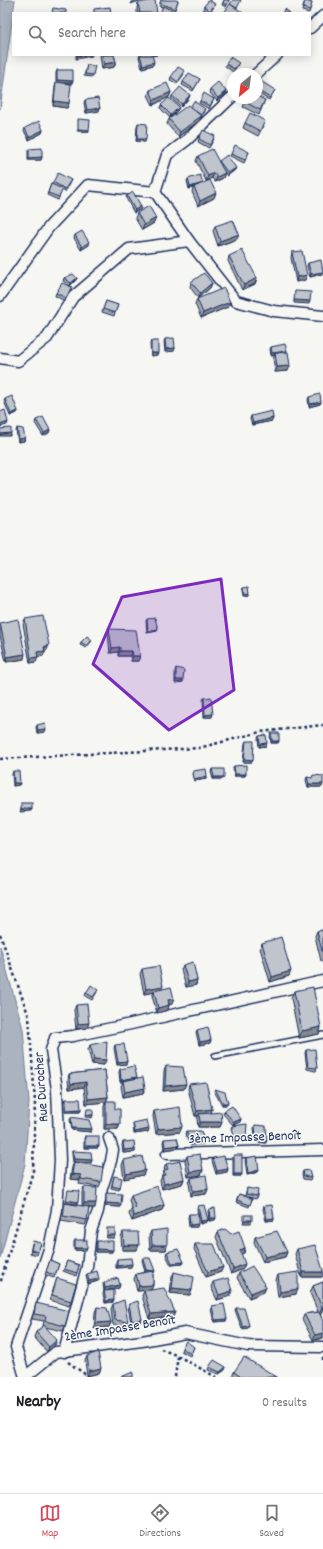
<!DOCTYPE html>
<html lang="en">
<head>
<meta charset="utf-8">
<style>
	:root { --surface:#fff; --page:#f2f2f2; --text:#202124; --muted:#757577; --line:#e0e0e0; --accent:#d1495b }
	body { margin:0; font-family:Dekko,sans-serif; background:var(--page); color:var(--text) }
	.compass { position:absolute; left:227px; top:68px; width:36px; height:36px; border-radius:50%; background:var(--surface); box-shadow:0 2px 10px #0003; rotate:209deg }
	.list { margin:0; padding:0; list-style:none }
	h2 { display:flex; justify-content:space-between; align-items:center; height:52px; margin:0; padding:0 16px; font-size:17px }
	h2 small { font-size:13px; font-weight:400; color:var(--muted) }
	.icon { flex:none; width:22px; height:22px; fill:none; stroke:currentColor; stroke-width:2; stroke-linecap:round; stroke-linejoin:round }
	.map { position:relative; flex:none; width:323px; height:1377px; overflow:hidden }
	.search { position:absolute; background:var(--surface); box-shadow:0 2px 10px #0003; left:12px; right:12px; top:12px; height:44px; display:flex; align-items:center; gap:10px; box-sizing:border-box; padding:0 14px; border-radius:0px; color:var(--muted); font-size:15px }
	.sheet { height:116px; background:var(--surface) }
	nav { display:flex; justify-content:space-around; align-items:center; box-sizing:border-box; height:56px; border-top:1px solid var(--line); background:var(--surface); font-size:11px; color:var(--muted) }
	nav a { display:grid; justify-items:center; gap:2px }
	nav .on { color:var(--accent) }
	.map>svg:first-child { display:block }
	.water { fill:#abb2c0; stroke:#717e99 }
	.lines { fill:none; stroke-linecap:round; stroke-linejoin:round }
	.service-casing { stroke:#1b2f5e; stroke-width:8 }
	.minor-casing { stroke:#1b2f5e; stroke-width:13 }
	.path { stroke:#1b2f5e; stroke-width:2.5; stroke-dasharray:3 3; stroke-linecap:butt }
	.service { stroke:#f6f6f2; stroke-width:5 }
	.minor { stroke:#f6f6f2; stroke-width:10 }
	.wall { fill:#a5a9b0; stroke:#1b2f5e }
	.shaded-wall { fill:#868990; stroke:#1b2f5e }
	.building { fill:#c0c4cd; stroke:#1b2f5e }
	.marked { fill:#7b2cbf; fill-opacity:0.2; stroke:#7b2cbf; stroke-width:3; stroke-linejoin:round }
	.labels { text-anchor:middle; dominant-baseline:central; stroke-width:3; stroke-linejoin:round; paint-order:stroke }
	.street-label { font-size:14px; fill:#1b2f5e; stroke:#f6f6f2 }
</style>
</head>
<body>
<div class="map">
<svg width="323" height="1377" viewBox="0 0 323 1377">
	<rect width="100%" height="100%" fill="#f6f6f2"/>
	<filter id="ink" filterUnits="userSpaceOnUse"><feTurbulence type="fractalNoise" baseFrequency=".025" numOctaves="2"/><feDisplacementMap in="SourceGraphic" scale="8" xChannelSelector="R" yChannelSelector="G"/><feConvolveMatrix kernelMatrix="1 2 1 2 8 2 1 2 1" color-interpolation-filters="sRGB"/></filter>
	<g filter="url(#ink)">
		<g class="water">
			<path d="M 0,0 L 15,0 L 0,109 Z"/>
			<path d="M 0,946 L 23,1029 L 29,1102 L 25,1164 L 0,1259 Z"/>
		</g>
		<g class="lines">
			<g class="service-casing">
				<path id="service" d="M 215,1056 L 323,1035"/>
			</g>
			<g class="minor-casing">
				<g id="minor">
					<path d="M 310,28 L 323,16"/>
					<path d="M 256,74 L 277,55"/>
					<path d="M 155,192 L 167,155 L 187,140 L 233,96"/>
					<path d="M 0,296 L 49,227 L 88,185 L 155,192 L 189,241"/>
					<path d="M 0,358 L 18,361 L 47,338 L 73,297 L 129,249 L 189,241 L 236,301 L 274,311 L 323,316"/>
					<path d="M 167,1154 L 323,1150"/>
					<path d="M 64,1352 L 87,1267 L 91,1231 L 98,1211 L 102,1188 L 111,1161 L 113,1150 L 109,1138"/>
					<path d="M 25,1377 L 16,1347 L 49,1249 L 57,1210 L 60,1160 L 57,1089 L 51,1050 L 55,1038 L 73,1036 L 131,1024 L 323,981"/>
					<path d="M 25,1377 L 56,1352 L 142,1341 L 185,1333 L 248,1346 L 323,1347"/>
				</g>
			</g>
			<g class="path">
				<path d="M 0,759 L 199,748 L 260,732 L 323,725"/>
				<path d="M 0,934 L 29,1017 L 35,1101 L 33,1171 L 0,1284"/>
				<path d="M 161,1349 L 178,1356 L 216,1377"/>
				<path d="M 323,1357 L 323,1363"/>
				<path d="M 68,1362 L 89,1377"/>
				<path d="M 175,1377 L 178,1356"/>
			</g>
			<use href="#service" class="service"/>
			<use href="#minor" class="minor"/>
		</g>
		<g class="wall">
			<path d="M 161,0 L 178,1 L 174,12 L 159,6 Z"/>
			<path d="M 224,0 L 229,0 L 226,7 L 222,5 Z"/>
			<path d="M 138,3 L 157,13 L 137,13 L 137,8 Z"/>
			<path d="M 304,3 L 312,3 L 309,13 L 302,11 Z"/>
			<path d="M 204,6 L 214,7 L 209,13 L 208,13 L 203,9 Z"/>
			<path d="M 100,55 L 114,55 L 116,62 L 114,67 L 102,69 Z"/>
			<path d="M 140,55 L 157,55 L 152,56 L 153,65 L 142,68 L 139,57 Z"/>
			<path d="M 226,64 L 238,65 L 233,72 L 225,66 Z"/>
			<path d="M 87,65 L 93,75 L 92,77 L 84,76 Z"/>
			<path d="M 57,70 L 73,81 L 72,83 L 67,83 L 69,103 L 67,108 L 53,106 L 55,87 L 56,83 L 56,73 Z"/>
			<path d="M 184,74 L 177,84 L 170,80 L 171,77 Z"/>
			<path d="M 200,79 L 193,91 L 182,85 L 183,82 Z"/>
			<path d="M 257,84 L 275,90 L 269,100 L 257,93 Z"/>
			<path d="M 210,89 L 226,91 L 226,93 L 217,101 L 209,92 Z"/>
			<path d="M 150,90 L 171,92 L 169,97 L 153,105 L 148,95 Z"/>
			<path d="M 172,96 L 189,98 L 181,107 L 171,98 Z"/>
			<path d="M 214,99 L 209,109 L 199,103 L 200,101 Z"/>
			<path d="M 85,100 L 99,111 L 86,113 L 84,103 Z"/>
			<path d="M 265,100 L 259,115 L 243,107 L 245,102 Z"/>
			<path d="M 161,105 L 178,110 L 170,118 L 190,107 L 204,112 L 200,118 L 199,121 L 178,137 L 167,124 L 169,119 L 170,118 L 160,108 Z"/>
			<path d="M 138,123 L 145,142 L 136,141 L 137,126 Z"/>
			<path d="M 245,123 L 263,126 L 258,136 L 243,128 Z"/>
			<path d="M 25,128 L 43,130 L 42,133 L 29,140 L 24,131 Z"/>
			<path d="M 199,139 L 214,139 L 209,148 L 198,142 Z"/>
			<path d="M 29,149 L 42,157 L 41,160 L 28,160 L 28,151 Z"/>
			<path d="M 249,152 L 244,163 L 230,156 L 231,154 Z"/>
			<path d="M 198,156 L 219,162 L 219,161 L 235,170 L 227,176 L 223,170 L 223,178 L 215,182 L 212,178 L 206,181 L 196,161 Z"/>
			<path d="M 188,179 L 214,198 L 198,206 L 192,192 L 193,188 L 189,189 L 187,181 Z"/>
			<path d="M 71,180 L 65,192 L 62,190 L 58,200 L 47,195 L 51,184 L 52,184 L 53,182 Z"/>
			<path d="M 127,196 L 141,209 L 134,213 L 126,198 Z"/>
			<path d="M 137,213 L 154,223 L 142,230 L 135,218 Z"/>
			<path d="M 215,226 L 239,234 L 237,239 L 218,246 L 213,231 Z"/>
			<path d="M 75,235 L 89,242 L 89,245 L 81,250 L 74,238 Z"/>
			<path d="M 292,252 L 307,275 L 305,280 L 296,282 L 291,258 Z"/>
			<path d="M 229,256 L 257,278 L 255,284 L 242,290 L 228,261 Z"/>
			<path d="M 308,263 L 322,274 L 310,277 L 307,266 Z"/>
			<path d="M 64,278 L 77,278 L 76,280 L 70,286 L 63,281 Z"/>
			<path d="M 191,282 L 212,283 L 210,288 L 198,298 L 190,287 Z"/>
			<path d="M 72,287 L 65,301 L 55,296 L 56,293 Z"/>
			<path d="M 197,299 L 230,302 L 228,307 L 201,318 L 195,304 Z"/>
			<path d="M 106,301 L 118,305 L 114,316 L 102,312 Z"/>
			<path d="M 165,339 L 175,348 L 174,351 L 165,352 L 164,342 Z"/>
			<path d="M 151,341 L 157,355 L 151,356 L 150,344 Z"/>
			<path d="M 271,347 L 287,351 L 286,352 L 288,371 L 275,372 L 273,358 L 275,355 L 271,356 L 270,349 Z"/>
			<path d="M 309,397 L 321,402 L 320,404 L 309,407 L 308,399 Z"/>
			<path d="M 5,399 L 18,411 L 17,413 L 10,416 L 4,401 Z"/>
			<path d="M 251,416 L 273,418 L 272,421 L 252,425 L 250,419 Z"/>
			<path d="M 36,420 L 49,433 L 43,436 L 35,423 Z"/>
			<path d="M 17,428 L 24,441 L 18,442 L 16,431 Z"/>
			<path d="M 244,587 L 249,595 L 244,596 L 243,590 Z"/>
			<path d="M 25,619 L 47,650 L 45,651 L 43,656 L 38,657 L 36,662 L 30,663 L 23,624 Z"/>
			<path d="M 147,619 L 157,631 L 147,633 L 146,621 Z"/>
			<path d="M 0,623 L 24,659 L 6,662 L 0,636 Z"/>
			<path d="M 109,629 L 140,656 L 138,661 L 131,661 L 130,656 L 118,656 L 118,652 L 110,653 L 108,634 Z"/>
			<path d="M 92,640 L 91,642 L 86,648 L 80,645 L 81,642 Z"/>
			<path d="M 176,668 L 183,680 L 183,682 L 175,683 L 175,671 Z"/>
			<path d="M 204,698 L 212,717 L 204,717 L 203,700 Z"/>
			<path d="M 37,725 L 45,732 L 37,733 L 36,727 Z"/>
			<path d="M 271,733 L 279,741 L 278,743 L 271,743 L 270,736 Z"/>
			<path d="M 259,736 L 266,746 L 259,747 L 258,738 Z"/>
			<path d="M 246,741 L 253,760 L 252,762 L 243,762 L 245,743 Z"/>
			<path d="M 234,766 L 246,774 L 245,776 L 234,776 L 233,768 Z"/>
			<path d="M 212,769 L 224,777 L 223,779 L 213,779 L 211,772 Z"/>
			<path d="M 13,771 L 20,783 L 19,785 L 13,786 L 12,774 Z"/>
			<path d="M 193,771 L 206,779 L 194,781 L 192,774 Z"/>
			<path d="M 307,777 L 322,787 L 308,787 L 306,780 Z"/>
			<path d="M 323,930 L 323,960 L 321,961 L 315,936 L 317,931 Z"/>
			<path d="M 262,943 L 289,976 L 270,982 L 260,948 Z"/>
			<path d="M 183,965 L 197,980 L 196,985 L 186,987 L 181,970 Z"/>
			<path d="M 142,969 L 162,989 L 172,1004 L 169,1005 L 168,1010 L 157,1013 L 152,996 L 154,992 L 144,994 L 140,974 Z"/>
			<path d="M 294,991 L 321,1027 L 319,1034 L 299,1038 L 291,998 Z"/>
			<path d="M 97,992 L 92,1000 L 85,996 L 86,993 Z"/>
			<path d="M 76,1005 L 87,1028 L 76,1029 L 74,1010 Z"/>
			<path d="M 197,1030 L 211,1040 L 210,1043 L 199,1045 L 196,1032 Z"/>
			<path d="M 90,1045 L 104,1065 L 92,1064 L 88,1050 Z"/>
			<path d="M 115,1045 L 127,1061 L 126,1064 L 117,1065 L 114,1048 Z"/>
			<path d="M 306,1050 L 317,1068 L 316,1071 L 315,1071 L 307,1069 L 305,1053 Z"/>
			<path d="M 166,1066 L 184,1089 L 163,1091 L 164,1071 Z"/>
			<path d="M 120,1069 L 137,1077 L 137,1078 L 145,1088 L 143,1093 L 123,1097 L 121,1086 L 123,1082 L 120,1082 L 119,1072 Z"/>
			<path d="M 105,1070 L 108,1097 L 106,1101 L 115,1109 L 120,1124 L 118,1129 L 104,1129 L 104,1106 L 106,1102 L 86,1104 L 84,1087 L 69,1089 L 68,1079 L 69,1074 Z"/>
			<path d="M 189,1084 L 212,1109 L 211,1113 L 222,1122 L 220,1127 L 198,1127 L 197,1119 L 198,1116 L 195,1116 L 188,1089 Z"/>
			<path d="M 215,1089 L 227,1105 L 222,1105 L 214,1091 Z"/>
			<path d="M 66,1099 L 81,1109 L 80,1112 L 65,1112 L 65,1102 Z"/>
			<path d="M 154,1111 L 180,1132 L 156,1134 L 153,1116 Z"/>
			<path d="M 224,1111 L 241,1119 L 240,1122 L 233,1125 L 223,1114 Z"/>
			<path d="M 71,1117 L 91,1132 L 72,1130 L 70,1120 Z"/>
			<path d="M 133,1123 L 148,1132 L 134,1134 L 133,1125 Z"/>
			<path d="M 255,1125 L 266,1143 L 256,1142 L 254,1128 Z"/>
			<path d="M 232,1126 L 245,1139 L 234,1139 L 231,1128 Z"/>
			<path d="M 186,1131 L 204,1141 L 203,1144 L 190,1145 L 185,1134 Z"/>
			<path d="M 85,1136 L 99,1146 L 98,1148 L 84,1148 L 84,1139 Z"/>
			<path d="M 164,1139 L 179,1145 L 178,1148 L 164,1150 L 163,1142 Z"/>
			<path d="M 123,1142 L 135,1149 L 135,1152 L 123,1153 L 122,1145 Z"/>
			<path d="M 72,1151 L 92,1160 L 91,1163 L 73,1162 L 72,1154 Z"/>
			<path d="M 234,1155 L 241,1176 L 233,1176 L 233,1157 Z"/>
			<path d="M 187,1156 L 203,1170 L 201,1175 L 188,1177 L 185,1161 Z"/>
			<path d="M 213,1158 L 228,1169 L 227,1172 L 216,1174 L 212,1161 Z"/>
			<path d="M 246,1158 L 258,1172 L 247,1175 L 245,1160 Z"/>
			<path d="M 124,1160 L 145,1170 L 143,1175 L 124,1179 L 122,1165 Z"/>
			<path d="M 74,1162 L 101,1182 L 99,1187 L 79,1184 L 80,1180 L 70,1179 L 72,1167 Z"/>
			<path d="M 166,1164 L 184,1179 L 182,1184 L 162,1189 L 160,1181 L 164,1171 L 165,1170 L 164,1169 Z"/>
			<path d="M 303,1171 L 311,1178 L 310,1180 L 303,1179 L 302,1174 Z"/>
			<path d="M 114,1176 L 120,1188 L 119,1190 L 111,1188 Z"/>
			<path d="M 191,1178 L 208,1189 L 206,1194 L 191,1196 L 189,1183 Z"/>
			<path d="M 84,1187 L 95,1208 L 89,1208 L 87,1220 L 85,1225 L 61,1221 L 63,1208 L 65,1203 L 82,1206 L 82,1192 Z"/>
			<path d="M 247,1188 L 257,1196 L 256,1199 L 248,1197 L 252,1199 L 249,1207 L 236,1202 L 239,1194 L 245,1196 Z"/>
			<path d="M 106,1193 L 120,1207 L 105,1206 L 106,1196 Z"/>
			<path d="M 131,1195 L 164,1205 L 162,1210 L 132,1221 L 129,1214 L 131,1209 L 132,1209 L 129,1200 Z"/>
			<path d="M 198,1206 L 208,1220 L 207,1222 L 200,1224 L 197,1209 Z"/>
			<path d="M 264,1206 L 274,1220 L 266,1221 L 263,1209 Z"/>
			<path d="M 209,1209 L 215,1220 L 209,1221 L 208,1211 Z"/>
			<path d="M 189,1214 L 197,1227 L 189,1227 L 188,1217 Z"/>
			<path d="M 151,1231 L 167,1245 L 166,1250 L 150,1250 L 149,1236 Z"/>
			<path d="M 123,1232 L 137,1250 L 122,1250 L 121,1237 Z"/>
			<path d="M 218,1232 L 245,1248 L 244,1253 L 241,1254 L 243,1269 L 231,1274 L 216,1237 Z"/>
			<path d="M 255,1237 L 287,1252 L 285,1257 L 263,1262 L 254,1242 Z"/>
			<path d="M 75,1240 L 86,1251 L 74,1250 L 74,1242 Z"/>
			<path d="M 97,1241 L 112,1252 L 96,1252 L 96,1243 Z"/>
			<path d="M 32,1243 L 41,1243 L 37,1255 L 30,1253 Z"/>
			<path d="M 195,1244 L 221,1272 L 206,1277 L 194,1249 Z"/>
			<path d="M 297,1249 L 323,1270 L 323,1275 L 322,1277 L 301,1277 L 295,1254 Z"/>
			<path d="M 167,1252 L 184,1262 L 183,1264 L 171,1265 L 166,1255 Z"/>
			<path d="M 143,1258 L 154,1273 L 153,1273 L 153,1285 L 151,1290 L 173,1317 L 149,1319 L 142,1296 L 144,1291 L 151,1290 L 137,1291 L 134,1279 L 136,1274 L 146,1272 L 145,1272 L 142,1260 Z"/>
			<path d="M 117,1259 L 132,1264 L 131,1267 L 116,1268 L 116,1262 Z"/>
			<path d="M 50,1260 L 59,1264 L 54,1278 L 45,1275 Z"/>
			<path d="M 67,1261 L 79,1265 L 76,1276 L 63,1271 Z"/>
			<path d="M 174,1272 L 192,1290 L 190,1295 L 170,1293 L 172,1277 Z"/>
			<path d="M 239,1273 L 266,1287 L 264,1292 L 249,1298 L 237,1278 Z"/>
			<path d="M 87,1274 L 98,1281 L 88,1284 L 86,1276 Z"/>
			<path d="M 278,1275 L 298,1289 L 296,1294 L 278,1297 L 276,1280 Z"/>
			<path d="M 57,1278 L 71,1301 L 69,1306 L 50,1300 Z"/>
			<path d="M 104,1282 L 119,1288 L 104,1291 L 103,1284 Z"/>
			<path d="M 213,1282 L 230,1296 L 217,1300 L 211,1287 Z"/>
			<path d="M 323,1282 L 323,1313 L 320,1314 L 323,1321 L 323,1338 L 313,1340 L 302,1319 L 304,1314 L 318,1312 L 310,1293 L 313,1286 Z"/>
			<path d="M 104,1291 L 114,1300 L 113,1302 L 105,1303 L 103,1294 Z"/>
			<path d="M 36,1303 L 65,1326 L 63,1331 L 45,1327 L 55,1345 L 47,1352 L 34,1337 L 36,1332 L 43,1326 L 44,1321 L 32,1319 Z"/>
			<path d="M 113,1304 L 128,1322 L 126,1327 L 113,1325 L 111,1309 Z"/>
			<path d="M 129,1304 L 142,1319 L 141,1321 L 131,1323 L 128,1307 Z"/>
			<path d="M 212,1306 L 227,1319 L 226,1321 L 214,1322 L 211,1309 Z"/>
			<path d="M 97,1307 L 111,1322 L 109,1327 L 94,1328 L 95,1312 Z"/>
			<path d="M 236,1308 L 248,1328 L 242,1329 L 235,1310 Z"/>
			<path d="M 194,1347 L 190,1356 L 181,1351 L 182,1348 Z"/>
			<path d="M 87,1356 L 101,1368 L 99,1373 L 87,1376 L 85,1361 Z"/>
			<path d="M 209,1367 L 225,1370 L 219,1374 L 208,1370 Z"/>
			<path d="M 234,1372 L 277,1377 L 232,1377 Z"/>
		</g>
		<g class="shaded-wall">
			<path d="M 136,0 L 142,0 L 131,4 L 132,2 Z"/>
			<path d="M 85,55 L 92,55 L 92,56 L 76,59 L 76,56 Z"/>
			<path d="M 116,62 L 114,67 L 102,69 L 104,64 Z"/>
			<path d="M 154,62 L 153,65 L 142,68 L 143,65 Z"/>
			<path d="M 57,80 L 73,81 L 72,83 L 56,83 Z"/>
			<path d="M 226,91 L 226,93 L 217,101 L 218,98 Z"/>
			<path d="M 171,92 L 169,97 L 153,105 L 154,100 Z"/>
			<path d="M 190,95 L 189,98 L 181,107 L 182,104 Z"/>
			<path d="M 54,101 L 69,103 L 67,108 L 53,106 Z"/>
			<path d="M 179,107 L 178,110 L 170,118 L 171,115 Z"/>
			<path d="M 100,108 L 99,111 L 86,113 L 87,110 Z"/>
			<path d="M 205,109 L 199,121 L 178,137 L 180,132 Z"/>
			<path d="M 78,129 L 89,130 L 89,132 L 77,131 Z"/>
			<path d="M 43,130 L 42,133 L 29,140 L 29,137 Z"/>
			<path d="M 137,139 L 146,139 L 145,142 L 136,141 Z"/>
			<path d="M 42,157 L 41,160 L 28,160 L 29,158 Z"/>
			<path d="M 236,168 L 235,170 L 227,176 L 228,173 Z"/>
			<path d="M 214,173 L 212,178 L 206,181 L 208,176 Z"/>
			<path d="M 225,173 L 223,178 L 215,182 L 217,177 Z"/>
			<path d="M 203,183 L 202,185 L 189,189 L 190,187 Z"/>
			<path d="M 216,193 L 214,198 L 198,206 L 200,201 Z"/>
			<path d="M 141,206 L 141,209 L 134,213 L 135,210 Z"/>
			<path d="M 156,218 L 154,223 L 142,230 L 144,225 Z"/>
			<path d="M 239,234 L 237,239 L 218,246 L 220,241 Z"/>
			<path d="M 89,242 L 89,245 L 81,250 L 82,247 Z"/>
			<path d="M 323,272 L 322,274 L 310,277 L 311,274 Z"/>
			<path d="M 307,275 L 305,280 L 296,282 L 297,277 Z"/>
			<path d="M 77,278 L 76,280 L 70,286 L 71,283 Z"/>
			<path d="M 257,278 L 255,284 L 242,290 L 244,285 Z"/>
			<path d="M 212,283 L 210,288 L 198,298 L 200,293 Z"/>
			<path d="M 294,300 L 310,301 L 309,304 L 294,303 Z"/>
			<path d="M 230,302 L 228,307 L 201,318 L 203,313 Z"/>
			<path d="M 175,348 L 174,351 L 165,352 L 166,349 Z"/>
			<path d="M 287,351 L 286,353 L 275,353 L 275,355 L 271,356 L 272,353 Z"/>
			<path d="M 151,353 L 158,353 L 157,355 L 151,356 Z"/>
			<path d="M 290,366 L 288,371 L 275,372 L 277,367 Z"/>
			<path d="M 321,402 L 320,404 L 309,407 L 310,404 Z"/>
			<path d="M 18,411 L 17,413 L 10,416 L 11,414 Z"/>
			<path d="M 273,418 L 272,421 L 252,425 L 253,423 Z"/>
			<path d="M 8,422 L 7,425 L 0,427 L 0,425 Z"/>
			<path d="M 50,430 L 49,433 L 43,436 L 44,433 Z"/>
			<path d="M 11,433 L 10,436 L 0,436 L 0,434 Z"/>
			<path d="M 25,438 L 24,441 L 18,442 L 19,439 Z"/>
			<path d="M 250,593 L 249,595 L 244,596 L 245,594 Z"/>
			<path d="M 158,629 L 157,631 L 147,633 L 148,631 Z"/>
			<path d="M 49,645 L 47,650 L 45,651 L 43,656 L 35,657 L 37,652 Z"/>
			<path d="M 120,647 L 118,652 L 110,653 L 112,648 Z"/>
			<path d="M 120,651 L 132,651 L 130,656 L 118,656 Z"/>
			<path d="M 25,654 L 24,659 L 6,662 L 7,657 Z"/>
			<path d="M 133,656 L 140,656 L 138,661 L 131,661 Z"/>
			<path d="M 38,657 L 36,662 L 30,663 L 31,658 Z"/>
			<path d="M 176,680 L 183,680 L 183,682 L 175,683 Z"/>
			<path d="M 213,714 L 212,717 L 204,717 L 205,715 Z"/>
			<path d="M 46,729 L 45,732 L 37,733 L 38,730 Z"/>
			<path d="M 272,741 L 279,741 L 278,743 L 271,743 Z"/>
			<path d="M 267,743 L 266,746 L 259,747 L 260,744 Z"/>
			<path d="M 244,759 L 253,760 L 252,762 L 243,762 Z"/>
			<path d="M 235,774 L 246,774 L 245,776 L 234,776 Z"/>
			<path d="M 207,776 L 206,779 L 194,781 L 194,779 Z"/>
			<path d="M 214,777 L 224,777 L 223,779 L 213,779 Z"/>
			<path d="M 14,783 L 20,783 L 19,785 L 13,786 Z"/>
			<path d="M 309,784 L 323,784 L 322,787 L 308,787 Z"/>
			<path d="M 21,809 L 32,809 L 31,811 L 20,812 Z"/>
			<path d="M 291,971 L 289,976 L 270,982 L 272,977 Z"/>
			<path d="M 197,980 L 196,985 L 186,987 L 188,982 Z"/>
			<path d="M 163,986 L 161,991 L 144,994 L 146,989 Z"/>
			<path d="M 174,999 L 172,1004 L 166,1005 L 168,1000 Z"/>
			<path d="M 169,1005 L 168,1010 L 157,1013 L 158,1008 Z"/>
			<path d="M 89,1023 L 87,1028 L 76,1029 L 78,1024 Z"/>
			<path d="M 321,1027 L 319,1034 L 299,1038 L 302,1031 Z"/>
			<path d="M 211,1040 L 210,1043 L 199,1045 L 200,1042 Z"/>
			<path d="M 94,1059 L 106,1060 L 104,1065 L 92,1064 Z"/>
			<path d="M 127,1061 L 126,1064 L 117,1065 L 118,1062 Z"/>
			<path d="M 137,1077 L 136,1079 L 120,1082 L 121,1080 Z"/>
			<path d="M 86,1082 L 84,1087 L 69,1089 L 71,1084 Z"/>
			<path d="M 186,1084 L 184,1089 L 163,1091 L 165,1086 Z"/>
			<path d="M 145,1088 L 143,1093 L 123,1097 L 125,1092 Z"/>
			<path d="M 108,1097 L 106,1102 L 86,1104 L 88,1099 Z"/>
			<path d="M 223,1103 L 228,1103 L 227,1105 L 222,1105 Z"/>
			<path d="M 81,1109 L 80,1112 L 65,1112 L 66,1110 Z"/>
			<path d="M 212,1109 L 211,1114 L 199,1114 L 198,1116 L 195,1116 L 197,1111 Z"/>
			<path d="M 86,1115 L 93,1115 L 92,1118 L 85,1117 Z"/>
			<path d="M 241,1119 L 240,1122 L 233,1125 L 234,1122 Z"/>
			<path d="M 200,1122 L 222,1122 L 220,1127 L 198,1127 Z"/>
			<path d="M 106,1124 L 120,1124 L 118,1129 L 104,1129 Z"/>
			<path d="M 182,1127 L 180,1132 L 156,1134 L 158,1129 Z"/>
			<path d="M 72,1128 L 92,1129 L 91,1132 L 72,1130 Z"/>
			<path d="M 149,1129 L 148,1132 L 134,1134 L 135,1132 Z"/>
			<path d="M 246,1136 L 245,1139 L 234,1139 L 234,1137 Z"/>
			<path d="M 256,1140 L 267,1140 L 266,1143 L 256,1142 Z"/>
			<path d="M 204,1141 L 203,1144 L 190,1145 L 191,1142 Z"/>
			<path d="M 179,1145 L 178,1148 L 164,1150 L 165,1147 Z"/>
			<path d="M 85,1146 L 99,1146 L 98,1148 L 84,1148 Z"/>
			<path d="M 135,1149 L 135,1152 L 123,1153 L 124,1150 Z"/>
			<path d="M 74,1159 L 92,1160 L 91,1163 L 73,1162 Z"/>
			<path d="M 228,1169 L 227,1172 L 216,1174 L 217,1171 Z"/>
			<path d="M 145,1170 L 143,1175 L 124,1179 L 126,1174 Z"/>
			<path d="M 203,1170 L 201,1175 L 188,1177 L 190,1172 Z"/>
			<path d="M 259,1170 L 258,1172 L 247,1175 L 248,1173 Z"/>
			<path d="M 72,1174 L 81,1175 L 80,1180 L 70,1179 Z"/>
			<path d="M 234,1174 L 242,1174 L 241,1176 L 233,1176 Z"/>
			<path d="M 184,1179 L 182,1184 L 162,1189 L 164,1184 Z"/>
			<path d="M 208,1189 L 206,1194 L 191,1196 L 193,1191 Z"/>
			<path d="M 66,1200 L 78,1202 L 77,1204 L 65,1203 Z"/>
			<path d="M 84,1203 L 96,1203 L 95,1208 L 82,1208 Z"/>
			<path d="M 106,1203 L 121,1204 L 120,1207 L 105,1206 Z"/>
			<path d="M 164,1205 L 162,1210 L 132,1221 L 134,1216 Z"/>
			<path d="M 210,1218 L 216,1218 L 215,1220 L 209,1221 Z"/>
			<path d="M 274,1218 L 274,1220 L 266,1221 L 267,1219 Z"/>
			<path d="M 208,1220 L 207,1222 L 200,1224 L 201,1221 Z"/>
			<path d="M 244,1220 L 252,1220 L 251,1223 L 243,1223 Z"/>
			<path d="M 198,1224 L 197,1227 L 189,1227 L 190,1225 Z"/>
			<path d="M 107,1235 L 115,1235 L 114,1238 L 106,1238 Z"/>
			<path d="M 124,1245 L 139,1245 L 137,1250 L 122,1250 Z"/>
			<path d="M 152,1245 L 167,1245 L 166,1250 L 150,1250 Z"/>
			<path d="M 75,1248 L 87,1248 L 86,1251 L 74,1250 Z"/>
			<path d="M 245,1248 L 244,1253 L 238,1255 L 240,1250 Z"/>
			<path d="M 97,1249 L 113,1250 L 112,1252 L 96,1252 Z"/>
			<path d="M 287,1252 L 285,1257 L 263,1262 L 265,1257 Z"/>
			<path d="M 184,1262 L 183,1264 L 171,1265 L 172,1263 Z"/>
			<path d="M 132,1264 L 131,1267 L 116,1268 L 117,1266 Z"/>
			<path d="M 245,1264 L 243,1269 L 231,1274 L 233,1269 Z"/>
			<path d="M 223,1267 L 221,1272 L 206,1277 L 208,1272 Z"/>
			<path d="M 146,1270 L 155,1271 L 154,1273 L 145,1272 Z"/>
			<path d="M 303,1272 L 323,1272 L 323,1275 L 322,1277 L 301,1277 Z"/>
			<path d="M 99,1279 L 98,1281 L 88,1284 L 89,1281 Z"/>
			<path d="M 120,1285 L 119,1288 L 104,1291 L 105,1288 Z"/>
			<path d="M 153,1285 L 151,1290 L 137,1291 L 139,1286 Z"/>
			<path d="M 266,1287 L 264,1292 L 249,1298 L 251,1293 Z"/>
			<path d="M 172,1288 L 192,1290 L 190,1295 L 170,1293 Z"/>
			<path d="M 298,1289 L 296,1294 L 278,1297 L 280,1292 Z"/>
			<path d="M 232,1291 L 230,1296 L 217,1300 L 219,1295 Z"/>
			<path d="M 114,1300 L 113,1302 L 105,1303 L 106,1301 Z"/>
			<path d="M 323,1307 L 323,1313 L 319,1315 L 322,1308 Z"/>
			<path d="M 175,1312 L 173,1317 L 149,1319 L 151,1314 Z"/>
			<path d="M 142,1319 L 141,1321 L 131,1323 L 132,1321 Z"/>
			<path d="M 227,1319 L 226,1321 L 214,1322 L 215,1320 Z"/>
			<path d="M 111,1322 L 109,1327 L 94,1328 L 96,1323 Z"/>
			<path d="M 249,1325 L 248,1328 L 242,1329 L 243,1327 Z"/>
			<path d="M 323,1333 L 323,1338 L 313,1340 L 315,1335 Z"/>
			<path d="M 57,1340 L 55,1345 L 47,1352 L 49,1347 Z"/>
			<path d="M 226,1367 L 225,1370 L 219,1374 L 220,1372 Z"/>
			<path d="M 101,1368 L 99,1373 L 87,1376 L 89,1371 Z"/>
		</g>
		<g class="building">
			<path d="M 155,0 L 157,13 L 140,13 L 138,3 Z"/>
			<path d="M 161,0 L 176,0 L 178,1 L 175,9 L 160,3 Z"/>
			<path d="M 209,0 L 215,4 L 210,11 L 204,6 Z"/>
			<path d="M 224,0 L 229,0 L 227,5 L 223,3 Z"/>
			<path d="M 233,0 L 241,0 L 237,8 L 230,4 Z"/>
			<path d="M 305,1 L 312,3 L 310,10 L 303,8 Z"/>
			<path d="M 230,4 L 243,13 L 224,13 Z"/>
			<path d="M 163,6 L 173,11 L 172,13 L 160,13 Z"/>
			<path d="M 110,7 L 111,13 L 94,13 L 94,9 Z"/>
			<path d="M 53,8 L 66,10 L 66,13 L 52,13 Z"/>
			<path d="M 285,9 L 290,13 L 282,13 Z"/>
			<path d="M 201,11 L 206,13 L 200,13 Z"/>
			<path d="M 76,55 L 85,55 L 76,56 Z"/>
			<path d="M 103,55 L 114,55 L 116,62 L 104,64 Z"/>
			<path d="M 140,55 L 152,55 L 154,62 L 143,65 Z"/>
			<path d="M 230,57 L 239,63 L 234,69 L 226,64 Z"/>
			<path d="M 87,65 L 95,66 L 93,75 L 85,74 Z"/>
			<path d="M 178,67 L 185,71 L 178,82 L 171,77 Z"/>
			<path d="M 57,70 L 73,70 L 73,81 L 57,80 Z"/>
			<path d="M 189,73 L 200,79 L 194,89 L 183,82 Z"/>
			<path d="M 259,80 L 275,90 L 270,98 L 257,90 L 257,84 Z"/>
			<path d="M 56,82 L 71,84 L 69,103 L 54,101 Z"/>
			<path d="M 218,82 L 226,91 L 218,98 L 210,89 Z"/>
			<path d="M 167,83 L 171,92 L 154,100 L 150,90 Z"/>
			<path d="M 180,87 L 190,95 L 182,104 L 172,96 Z"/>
			<path d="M 204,93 L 214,99 L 210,106 L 200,101 Z"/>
			<path d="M 257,96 L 265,100 L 260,110 L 245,102 L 247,98 L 257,98 Z"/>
			<path d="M 98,98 L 100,108 L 87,110 L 85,100 Z"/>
			<path d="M 169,98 L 179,107 L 171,115 L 161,105 Z"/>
			<path d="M 194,101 L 205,109 L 201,115 L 190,107 Z"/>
			<path d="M 188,105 L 201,116 L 180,132 L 169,119 Z"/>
			<path d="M 250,113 L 265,121 L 260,131 L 245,123 Z"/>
			<path d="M 78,119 L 90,120 L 89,130 L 78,129 Z"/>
			<path d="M 39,121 L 43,130 L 29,137 L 25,128 Z"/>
			<path d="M 138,123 L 147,124 L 146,139 L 137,139 Z"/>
			<path d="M 203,130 L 215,136 L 210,145 L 199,139 Z"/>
			<path d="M 235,145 L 249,152 L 245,160 L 231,154 Z"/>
			<path d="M 42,148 L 42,157 L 29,158 L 29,149 Z"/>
			<path d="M 212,149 L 225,173 L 217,177 L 214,173 L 208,176 L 198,156 Z"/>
			<path d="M 227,155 L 236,168 L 228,173 L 219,161 Z"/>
			<path d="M 58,173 L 71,180 L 65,189 L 53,182 Z"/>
			<path d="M 200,175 L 203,183 L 190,187 L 188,179 Z"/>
			<path d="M 210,180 L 216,193 L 200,201 L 194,187 Z"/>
			<path d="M 51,184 L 63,189 L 59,197 L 48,193 Z"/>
			<path d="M 133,192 L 141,206 L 135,210 L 127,196 Z"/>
			<path d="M 149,206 L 156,218 L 144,225 L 137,213 Z"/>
			<path d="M 233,220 L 239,234 L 220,241 L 215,226 Z"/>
			<path d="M 82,231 L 89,242 L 82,247 L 75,235 Z"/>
			<path d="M 242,250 L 257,278 L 244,285 L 229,256 Z"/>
			<path d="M 302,251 L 307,275 L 297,277 L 292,252 Z"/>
			<path d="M 321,260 L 323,272 L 311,274 L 308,263 Z"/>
			<path d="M 204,273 L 212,283 L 200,293 L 191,282 Z"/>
			<path d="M 73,274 L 77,278 L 71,283 L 64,278 Z"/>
			<path d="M 62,283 L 72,287 L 66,298 L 56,293 Z"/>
			<path d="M 224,288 L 230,302 L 203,313 L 197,299 Z"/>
			<path d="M 295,291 L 311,292 L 310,301 L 294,300 Z"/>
			<path d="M 106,301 L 118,305 L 115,313 L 103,309 Z"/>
			<path d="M 174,338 L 175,348 L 166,349 L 165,339 Z"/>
			<rect x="151" y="341" width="7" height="12"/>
			<path d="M 285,344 L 287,351 L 272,353 L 271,347 Z"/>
			<path d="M 288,352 L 290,366 L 277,367 L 275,353 Z"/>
			<path d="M 320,394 L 321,402 L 310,404 L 309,397 Z"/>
			<path d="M 12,396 L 18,411 L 11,414 L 5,399 Z"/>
			<path d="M 5,410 L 8,422 L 0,425 L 0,412 Z"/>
			<path d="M 272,411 L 273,418 L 253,423 L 251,416 Z"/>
			<path d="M 43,417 L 50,430 L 44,433 L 36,420 Z"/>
			<path d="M 11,428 L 11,433 L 0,434 L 0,429 Z"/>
			<path d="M 17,428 L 23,429 L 25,438 L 19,439 Z"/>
			<path d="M 249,586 L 250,593 L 245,594 L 244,587 Z"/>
			<path d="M 43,616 L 49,645 L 44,647 L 45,651 L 37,652 L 38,657 L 31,658 L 25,619 Z"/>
			<path d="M 155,618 L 158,629 L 148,631 L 147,619 Z"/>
			<path d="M 18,619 L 25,654 L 7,657 L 0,623 Z"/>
			<path d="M 109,629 L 136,630 L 140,656 L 133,656 L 132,651 L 120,651 L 120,647 L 112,648 Z"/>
			<path d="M 87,636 L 92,640 L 87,646 L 81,642 Z"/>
			<path d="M 176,668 L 184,670 L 183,680 L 176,680 Z"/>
			<path d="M 211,697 L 213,714 L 205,715 L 204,698 Z"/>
			<path d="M 45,723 L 46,729 L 38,730 L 37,725 Z"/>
			<path d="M 271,733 L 279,733 L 279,741 L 272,741 Z"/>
			<path d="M 266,735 L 267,743 L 260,744 L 259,736 Z"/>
			<path d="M 246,741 L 254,741 L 253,760 L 244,759 Z"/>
			<path d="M 246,765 L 246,774 L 235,774 L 234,766 Z"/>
			<path d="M 206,769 L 207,776 L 194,779 L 193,771 Z"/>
			<path d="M 212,769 L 224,769 L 224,777 L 214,777 Z"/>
			<path d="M 13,771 L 19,771 L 20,783 L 14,783 Z"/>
			<path d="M 313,775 L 323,776 L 323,784 L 309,784 L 307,777 L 312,778 Z"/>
			<rect x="21" y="803" width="11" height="6"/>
			<path d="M 323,930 L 323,955 L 317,931 Z"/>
			<path d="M 281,937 L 291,971 L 272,977 L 262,943 Z"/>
			<path d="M 193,962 L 197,980 L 188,982 L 183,965 Z"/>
			<path d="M 159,966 L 163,986 L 146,989 L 142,969 Z"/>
			<path d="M 91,985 L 98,990 L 93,997 L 86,993 Z"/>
			<path d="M 171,987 L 174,999 L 168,1000 L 169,1005 L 158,1008 L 154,991 Z"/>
			<path d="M 313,987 L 321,1027 L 302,1031 L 294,991 Z"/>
			<path d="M 87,1004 L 89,1023 L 78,1024 L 76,1005 Z"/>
			<path d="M 208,1027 L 211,1040 L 200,1042 L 197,1030 Z"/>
			<path d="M 107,1041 L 106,1060 L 94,1059 L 90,1045 Z"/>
			<path d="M 124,1044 L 127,1061 L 118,1062 L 115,1045 Z"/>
			<path d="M 315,1049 L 317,1068 L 316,1068 L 308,1067 L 306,1050 Z"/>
			<path d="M 134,1066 L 137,1077 L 121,1080 L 120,1069 Z"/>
			<path d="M 166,1066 L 183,1067 L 186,1084 L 165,1086 Z"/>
			<path d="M 105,1070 L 108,1097 L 88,1099 L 86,1082 L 71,1084 L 69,1074 Z"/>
			<path d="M 143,1077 L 145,1088 L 125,1092 L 123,1081 Z"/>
			<path d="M 206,1082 L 212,1109 L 197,1111 L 189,1084 Z"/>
			<path d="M 215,1089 L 225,1092 L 228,1103 L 223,1103 Z"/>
			<path d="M 66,1099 L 80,1099 L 81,1109 L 66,1110 Z"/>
			<path d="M 106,1101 L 115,1101 L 115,1109 L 120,1109 L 120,1124 L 106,1124 Z"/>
			<path d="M 232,1106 L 241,1119 L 234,1122 L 224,1111 Z"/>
			<path d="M 180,1107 L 182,1127 L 158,1129 L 154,1111 Z"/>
			<path d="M 87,1109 L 93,1109 L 93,1115 L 86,1115 Z"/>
			<path d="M 221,1112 L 222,1122 L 200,1122 L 199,1114 Z"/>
			<path d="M 71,1117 L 89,1120 L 92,1129 L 72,1128 Z"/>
			<path d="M 147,1120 L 149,1129 L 135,1132 L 133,1123 Z"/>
			<path d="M 247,1124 L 246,1136 L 234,1137 L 232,1126 Z"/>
			<path d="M 255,1125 L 266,1126 L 267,1140 L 256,1140 Z"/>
			<path d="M 186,1131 L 201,1131 L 204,1141 L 191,1142 Z"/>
			<rect x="85" y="1136" width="14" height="10"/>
			<path d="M 177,1138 L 179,1145 L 165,1147 L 164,1139 Z"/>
			<path d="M 134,1141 L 135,1149 L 124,1150 L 123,1142 Z"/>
			<path d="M 72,1151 L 91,1152 L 92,1160 L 74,1159 Z"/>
			<path d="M 200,1154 L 203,1170 L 190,1172 L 187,1156 Z"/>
			<rect x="234" y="1155" width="8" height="19"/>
			<path d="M 142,1156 L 145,1170 L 126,1174 L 124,1160 Z"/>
			<path d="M 224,1156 L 228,1169 L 217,1171 L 213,1158 Z"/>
			<path d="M 257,1156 L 259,1170 L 248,1173 L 246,1158 Z"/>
			<path d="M 180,1161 L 184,1179 L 164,1184 L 162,1176 L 165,1175 L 164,1171 L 168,1169 L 166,1164 Z"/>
			<path d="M 74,1162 L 103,1167 L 101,1182 L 81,1179 L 81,1175 L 72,1174 Z"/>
			<path d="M 309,1170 L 311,1178 L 304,1176 L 303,1171 Z"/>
			<path d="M 206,1175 L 208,1189 L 193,1191 L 191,1178 Z"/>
			<path d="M 114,1176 L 122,1178 L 120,1188 L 112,1186 Z"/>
			<path d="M 157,1186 L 164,1205 L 134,1216 L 131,1209 L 136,1208 L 131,1195 Z"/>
			<path d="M 84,1187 L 97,1188 L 96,1203 L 84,1203 Z"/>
			<path d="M 247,1188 L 258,1190 L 257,1196 L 246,1194 Z"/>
			<path d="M 68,1190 L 79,1191 L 78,1202 L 66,1200 Z"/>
			<path d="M 106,1193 L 122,1194 L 121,1204 L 106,1203 Z"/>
			<path d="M 239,1194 L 252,1199 L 250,1205 L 237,1200 Z"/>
			<path d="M 65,1203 L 89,1207 L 87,1220 L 63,1216 Z"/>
			<path d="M 204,1205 L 208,1220 L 201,1221 L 198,1206 Z"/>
			<path d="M 272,1205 L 274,1218 L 267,1219 L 264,1206 Z"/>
			<path d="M 215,1208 L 216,1218 L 210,1218 L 209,1209 Z"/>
			<path d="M 189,1214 L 198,1214 L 198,1224 L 190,1225 Z"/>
			<rect x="244" y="1215" width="8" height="5"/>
			<rect x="107" y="1228" width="8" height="7"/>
			<path d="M 167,1229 L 167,1245 L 152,1245 L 151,1231 Z"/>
			<path d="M 225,1229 L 231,1234 L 239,1231 L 245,1248 L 240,1250 L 245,1264 L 233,1269 L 218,1232 Z"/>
			<path d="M 277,1231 L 287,1252 L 265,1257 L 255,1237 Z"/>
			<path d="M 123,1232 L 138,1232 L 139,1245 L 124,1245 Z"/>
			<rect x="75" y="1240" width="12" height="8"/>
			<path d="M 33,1241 L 41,1243 L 38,1252 L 31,1250 Z"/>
			<path d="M 97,1241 L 113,1241 L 113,1250 L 97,1249 Z"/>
			<path d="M 195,1244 L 214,1244 L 223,1267 L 208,1272 Z"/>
			<path d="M 315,1245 L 323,1270 L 323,1272 L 303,1272 L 297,1249 Z"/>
			<path d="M 178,1249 L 184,1262 L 172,1263 L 167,1252 Z"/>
			<path d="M 131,1258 L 132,1264 L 117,1266 L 117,1259 Z"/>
			<path d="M 143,1258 L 150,1258 L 155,1271 L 146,1270 Z"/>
			<path d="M 50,1260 L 59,1264 L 55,1275 L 46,1272 Z"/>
			<path d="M 67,1261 L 79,1265 L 77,1273 L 64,1269 Z"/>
			<path d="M 252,1266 L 266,1287 L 251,1293 L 239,1273 Z"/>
			<path d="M 97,1271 L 99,1279 L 89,1281 L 87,1274 Z"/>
			<path d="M 153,1271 L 153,1285 L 139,1286 L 136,1274 Z"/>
			<path d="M 174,1272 L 194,1277 L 192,1290 L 172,1288 Z"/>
			<path d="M 298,1272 L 298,1289 L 280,1292 L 278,1275 Z"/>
			<path d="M 57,1278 L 76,1284 L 71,1301 L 52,1295 Z"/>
			<path d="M 118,1278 L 120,1285 L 105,1288 L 104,1282 Z"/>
			<path d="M 228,1278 L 232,1291 L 219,1295 L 213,1282 Z"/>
			<path d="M 323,1282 L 323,1307 L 322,1308 L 313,1286 Z"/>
			<path d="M 164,1288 L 175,1312 L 151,1314 L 144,1291 Z"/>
			<path d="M 114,1290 L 114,1300 L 106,1301 L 104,1291 Z"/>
			<path d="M 124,1300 L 128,1322 L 115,1320 L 113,1304 Z"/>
			<path d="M 138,1301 L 142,1319 L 132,1321 L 129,1304 Z"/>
			<path d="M 36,1303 L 69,1311 L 65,1326 L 45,1321 L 46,1316 L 34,1314 Z"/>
			<path d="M 224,1304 L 227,1319 L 215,1320 L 212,1306 Z"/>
			<path d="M 97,1307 L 107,1308 L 111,1322 L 96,1323 Z"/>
			<path d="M 236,1308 L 244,1308 L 249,1325 L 243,1327 Z"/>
			<path d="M 319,1312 L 323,1321 L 323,1333 L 315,1335 L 304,1314 Z"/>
			<path d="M 44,1325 L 57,1340 L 49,1347 L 36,1332 Z"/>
			<path d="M 186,1341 L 194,1347 L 191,1354 L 182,1348 Z"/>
			<path d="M 98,1352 L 101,1368 L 89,1371 L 87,1356 Z"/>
			<path d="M 244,1357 L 277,1377 L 241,1377 L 234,1372 Z"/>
			<path d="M 214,1360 L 226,1367 L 220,1372 L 209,1367 Z"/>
			<path d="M 133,1372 L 133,1377 L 121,1377 Z"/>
		</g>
	</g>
	<path class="marked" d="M 221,579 L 234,690 L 169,730 L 93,664 L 122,597 Z"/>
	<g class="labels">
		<g class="street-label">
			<text transform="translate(42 1087) rotate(-94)">Rue Durocher</text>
			<text transform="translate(245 1138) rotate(-2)">3ème Impasse Benoît</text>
			<text transform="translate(120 1329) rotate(-9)">2ème Impasse Benoît</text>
		</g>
	</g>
</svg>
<svg class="compass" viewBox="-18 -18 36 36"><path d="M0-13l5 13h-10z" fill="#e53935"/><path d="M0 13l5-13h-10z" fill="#757577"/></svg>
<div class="search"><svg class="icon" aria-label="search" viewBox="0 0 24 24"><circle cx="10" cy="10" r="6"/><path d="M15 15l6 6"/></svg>Search here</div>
</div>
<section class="sheet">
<h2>Nearby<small>0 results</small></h2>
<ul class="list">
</ul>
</section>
<nav>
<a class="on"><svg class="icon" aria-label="map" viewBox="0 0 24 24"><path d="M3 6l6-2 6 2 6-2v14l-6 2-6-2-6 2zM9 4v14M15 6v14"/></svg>Map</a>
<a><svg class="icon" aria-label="directions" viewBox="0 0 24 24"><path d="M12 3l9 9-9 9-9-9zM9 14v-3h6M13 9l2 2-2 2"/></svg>Directions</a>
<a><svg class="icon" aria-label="saved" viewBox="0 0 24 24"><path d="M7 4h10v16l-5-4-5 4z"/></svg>Saved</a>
</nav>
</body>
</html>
